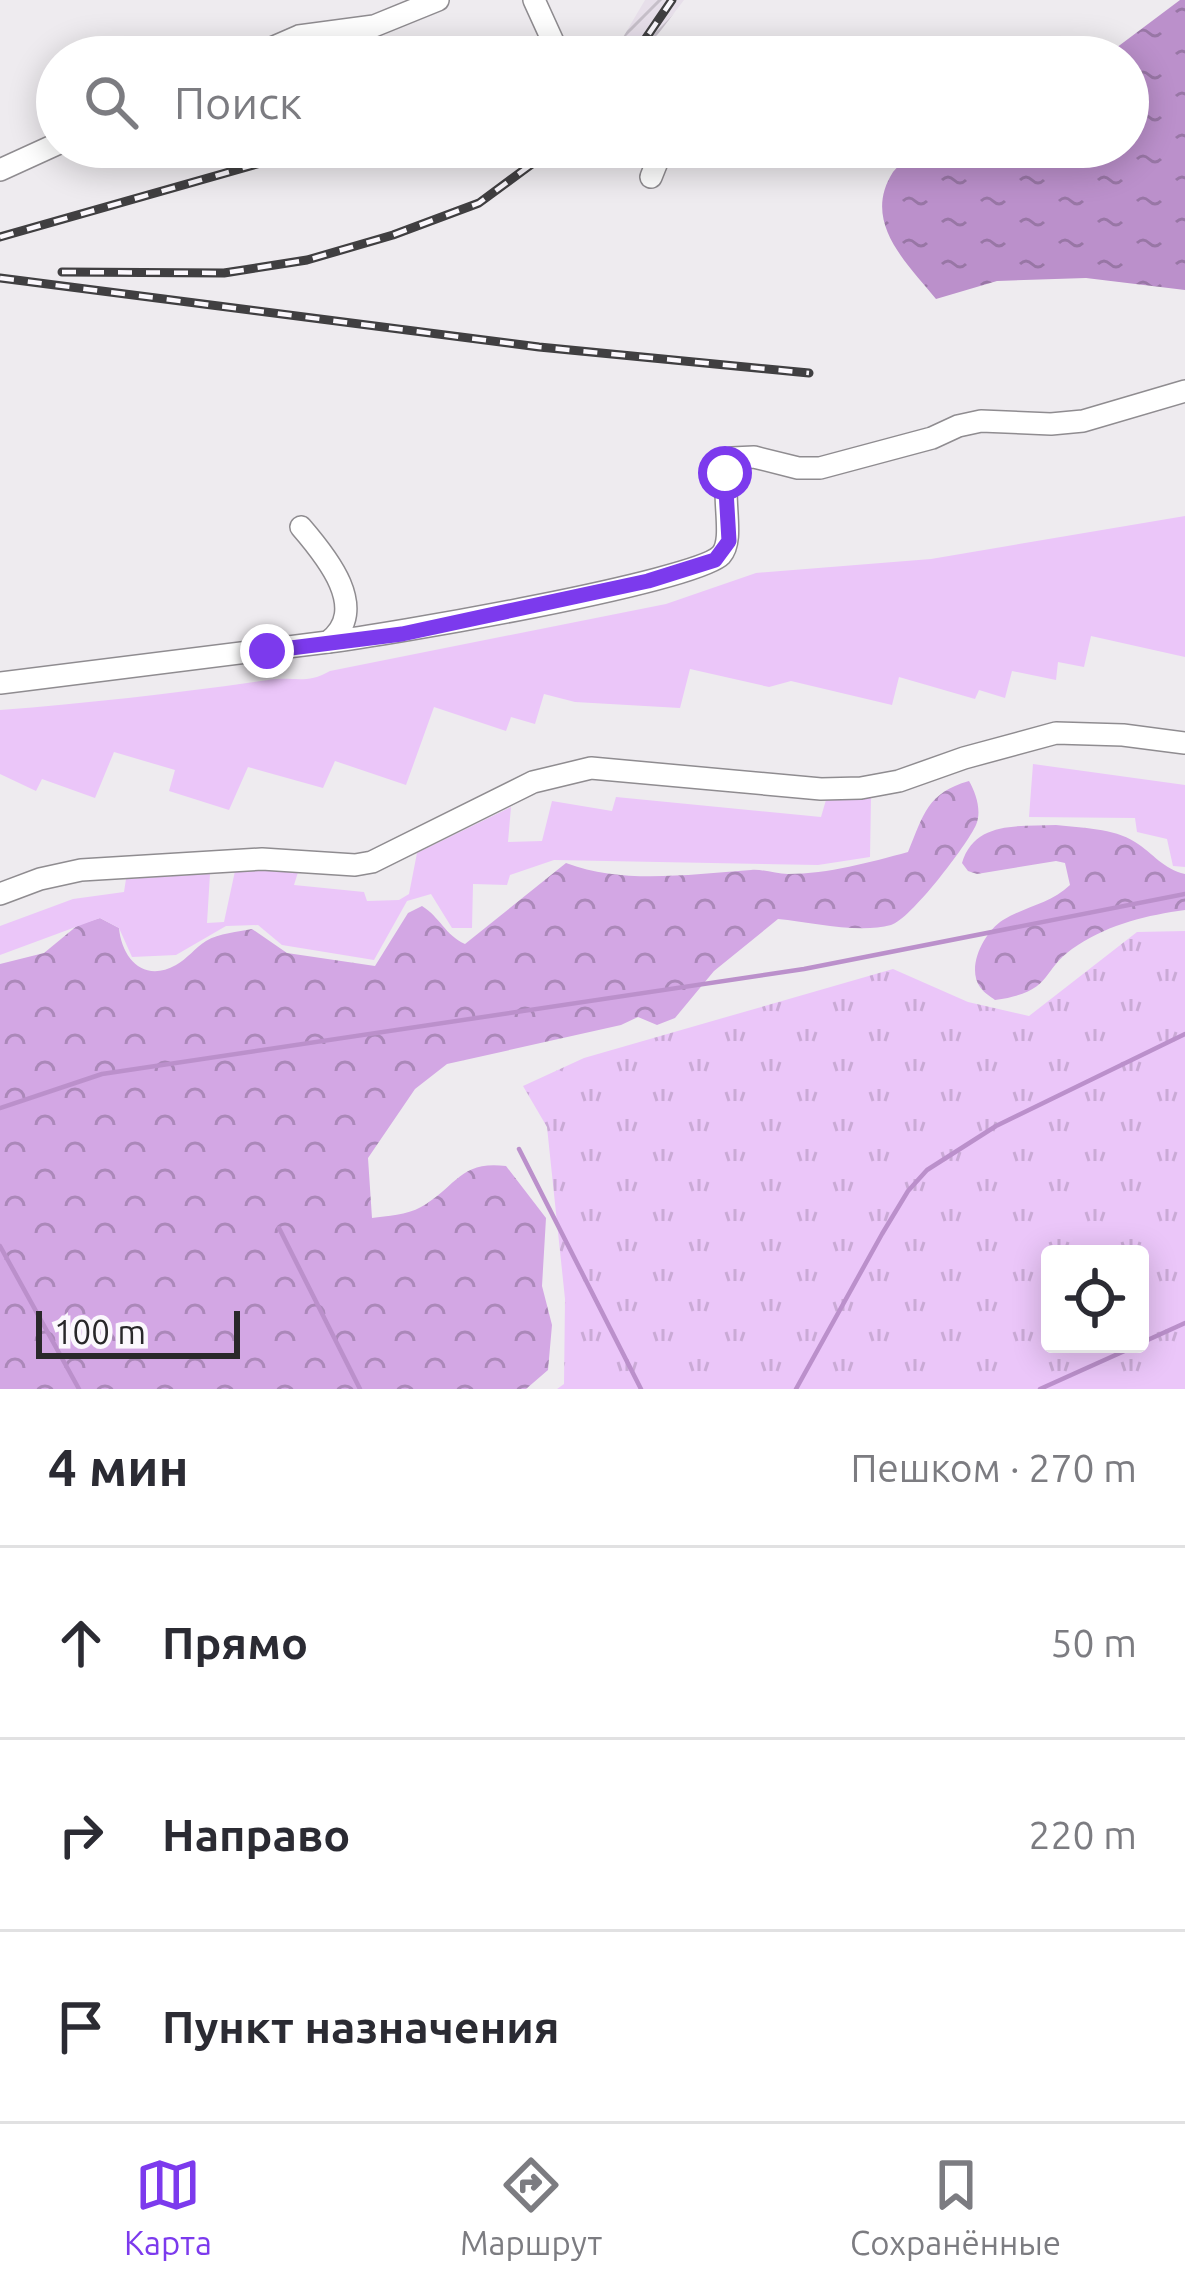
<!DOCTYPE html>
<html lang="ru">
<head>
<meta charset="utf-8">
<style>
	:root { --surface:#fff; --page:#f2f2f3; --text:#2b2b33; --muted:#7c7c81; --line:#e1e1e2; --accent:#7c3aed }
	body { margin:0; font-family:Ubuntu,sans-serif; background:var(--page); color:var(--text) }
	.controls { position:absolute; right:36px; bottom:36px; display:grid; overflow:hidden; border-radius:12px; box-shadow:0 6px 30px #0003 }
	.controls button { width:108px; height:108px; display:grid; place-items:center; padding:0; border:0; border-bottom:3px solid var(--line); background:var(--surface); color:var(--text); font:60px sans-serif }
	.scale { position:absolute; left:36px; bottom:30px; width:204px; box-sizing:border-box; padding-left:12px; border:6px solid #29282a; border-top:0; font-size:33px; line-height:42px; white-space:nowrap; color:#29282a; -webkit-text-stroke:9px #fbf8fd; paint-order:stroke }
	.stop { position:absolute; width:36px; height:36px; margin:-27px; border:9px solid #7c3aed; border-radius:50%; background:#fff }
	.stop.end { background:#7c3aed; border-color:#fff; box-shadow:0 3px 12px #0008 }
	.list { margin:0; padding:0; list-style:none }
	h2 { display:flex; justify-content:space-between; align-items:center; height:156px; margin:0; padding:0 48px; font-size:51px }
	h2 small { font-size:39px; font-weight:400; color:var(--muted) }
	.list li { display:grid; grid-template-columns:78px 1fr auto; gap:36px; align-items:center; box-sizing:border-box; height:192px; padding:0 48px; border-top:3px solid var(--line) }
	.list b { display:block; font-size:45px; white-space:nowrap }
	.list em { font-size:39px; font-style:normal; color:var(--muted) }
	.icon { flex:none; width:66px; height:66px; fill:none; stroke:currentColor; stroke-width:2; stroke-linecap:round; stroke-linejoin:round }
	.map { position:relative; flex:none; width:1185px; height:1389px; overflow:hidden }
	.search { position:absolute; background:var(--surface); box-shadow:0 6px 30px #0003; left:36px; right:36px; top:36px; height:132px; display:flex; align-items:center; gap:30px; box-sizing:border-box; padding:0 42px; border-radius:66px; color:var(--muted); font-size:45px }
	.sheet { height:732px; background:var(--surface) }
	nav { display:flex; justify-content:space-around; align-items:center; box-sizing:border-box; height:168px; border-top:3px solid var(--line); background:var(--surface); font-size:33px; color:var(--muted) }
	nav a { display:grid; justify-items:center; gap:6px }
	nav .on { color:var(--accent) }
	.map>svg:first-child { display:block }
	.industrial { fill:url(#industrial-furrows) }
	.grass { fill:url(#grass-tufts); fill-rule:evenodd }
	.forest { fill:url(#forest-crowns) }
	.garden { fill:#ebc6f9 }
	.water { fill:url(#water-ripples) }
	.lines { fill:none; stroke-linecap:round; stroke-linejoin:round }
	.stream { stroke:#bb90cb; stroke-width:4.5 }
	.minor-casing { stroke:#8f8c90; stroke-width:24 }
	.minor { stroke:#fff; stroke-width:21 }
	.rail-casing { stroke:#403f41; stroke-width:9 }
	.rail { stroke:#fbf8fd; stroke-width:4.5; stroke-dasharray:14; stroke-linecap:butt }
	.route { stroke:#7c3aed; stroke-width:15 }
</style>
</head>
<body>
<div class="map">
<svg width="1185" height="1389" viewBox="0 0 1185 1389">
	<defs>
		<pattern id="industrial-furrows" width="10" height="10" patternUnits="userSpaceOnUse" patternTransform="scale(3)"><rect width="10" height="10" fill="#e7dfea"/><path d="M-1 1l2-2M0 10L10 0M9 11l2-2" fill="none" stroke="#c6bfc9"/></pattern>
		<pattern id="grass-tufts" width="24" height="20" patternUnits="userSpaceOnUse" patternTransform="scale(3)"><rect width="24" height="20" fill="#ebc6f9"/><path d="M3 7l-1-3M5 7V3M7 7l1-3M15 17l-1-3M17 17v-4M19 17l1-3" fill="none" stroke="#caaad6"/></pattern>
		<pattern id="forest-crowns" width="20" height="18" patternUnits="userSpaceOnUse" patternTransform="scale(3)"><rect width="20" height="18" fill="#d3a7e4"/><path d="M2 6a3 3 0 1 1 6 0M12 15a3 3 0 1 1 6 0" fill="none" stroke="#ab88b9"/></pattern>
		<pattern id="water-ripples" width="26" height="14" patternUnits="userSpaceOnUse" patternTransform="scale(3)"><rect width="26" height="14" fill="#bb90cb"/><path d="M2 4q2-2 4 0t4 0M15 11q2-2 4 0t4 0" fill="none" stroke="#9876a5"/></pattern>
	</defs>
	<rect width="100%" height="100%" fill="#eeebef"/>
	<path class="industrial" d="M 645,0 L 684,0 L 646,50 L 622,39 Z"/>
	<path class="grass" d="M 1185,931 L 1185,1389 L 557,1389 L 564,1384 L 565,1299 L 547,1127 L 523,1086 L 584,1058 L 893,969 L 968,1002 L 1029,1016 L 1137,932 ZM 1050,1254 L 1140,1254 L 1140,1344 L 1050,1344 Z"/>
	<g class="forest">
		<path d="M 969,781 C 976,793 982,811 976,825 C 967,845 910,920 891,925 C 858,934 812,922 778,919 L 714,971 L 675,1018 L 657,1025 L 638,1017 L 621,1025 L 447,1064 L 415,1089 L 368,1158 L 372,1218 C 387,1216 407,1215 421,1207 C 456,1187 460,1160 506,1166 L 546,1218 L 542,1286 L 552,1325 L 548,1370 L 526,1389 L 0,1389 L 0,964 L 44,953 L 78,925 L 100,918 L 119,928 C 122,959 144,983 176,965 C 187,959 195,948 206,941 C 219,933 238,932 252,929 L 287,953 L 375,966 L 408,913 L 422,906 C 440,917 445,935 465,944 L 566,863 C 625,885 689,874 751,870 C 764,869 776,874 788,874 C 828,874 871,862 908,852 C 924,814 927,793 969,781 Z"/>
		<path d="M 1056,825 C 1082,828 1113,828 1135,842 C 1154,854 1163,869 1185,874 L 1185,910 C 1148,915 1110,924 1078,945 C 1038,970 1057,991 995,1000 C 990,996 984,993 980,987 C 966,967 984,932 1003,920 C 1026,906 1050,904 1070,885 L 1065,863 L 1056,861 L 977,874 L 968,871 L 962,863 C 975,820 1020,827 1056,825 Z"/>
	</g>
	<g class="garden">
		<path d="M 1185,516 L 1185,657 L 1091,636 L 1084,667 L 1058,662 L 1056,680 L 1012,671 L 1005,698 L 979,690 L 975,699 L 899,677 L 892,705 L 791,681 L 769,687 L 690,669 L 680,708 L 575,702 L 544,694 L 535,724 L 511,717 L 506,731 L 434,707 L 406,785 L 335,761 L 323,788 L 248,767 L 229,810 L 169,791 L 175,770 L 114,752 L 95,798 L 42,779 L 36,791 L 0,774 L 0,710 C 90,703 179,693 268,680 C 294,676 306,685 330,671 L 666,604 L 756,573 L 931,559 Z"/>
		<path d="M 1033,764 L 1185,785 L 1185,867 L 1173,866 L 1167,839 L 1137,832 L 1135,818 L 1029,817 Z"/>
		<path d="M 616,797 L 821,817 L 826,800 L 871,797 L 870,857 L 818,865 L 554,860 L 510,875 L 507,885 L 473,884 L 472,928 L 452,928 L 431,894 L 407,901 L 374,960 L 282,945 L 258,925 L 226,926 L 176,955 L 132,957 L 119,928 L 100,918 L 0,955 L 0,926 L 73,899 L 124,892 L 126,879 L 210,874 L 207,923 L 224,922 L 235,871 L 299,869 L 294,885 L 364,892 L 367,901 L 399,900 L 409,894 L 417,853 L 511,807 L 508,842 L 542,841 L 552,801 L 612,811 Z"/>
	</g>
	<path class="water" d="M 1180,0 L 1185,0 L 1185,290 L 1086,278 L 997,281 L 936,299 C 907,263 861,222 893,172 C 900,163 914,154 923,147 L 1128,147 L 1128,57 L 1104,57 Z"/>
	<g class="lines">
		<g class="stream">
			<path d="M 0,1108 L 102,1074 L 804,969 L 1185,894"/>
			<path d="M 519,1149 L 641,1389"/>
			<path d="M 279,1228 L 360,1389"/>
			<path d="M 0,1246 L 79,1389"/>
			<path d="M 1141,1343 L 1185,1323"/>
			<path d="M 796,1389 L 882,1234 L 908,1191 L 927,1170 L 996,1126 L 1185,1034"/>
			<path d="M 1040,1389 L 1140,1344"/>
		</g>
		<g class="minor-casing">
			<g id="minor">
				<path d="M 534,0 L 560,57"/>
				<path d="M 251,57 L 299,36 L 374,26 L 438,0"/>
				<path d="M 0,170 L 57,144"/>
				<path d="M 651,177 L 663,147"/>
				<path d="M 328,642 C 381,636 696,582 721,555 C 737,537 717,489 732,458 L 754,457 L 798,468 L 820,468 L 932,438 L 958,426 L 981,421 L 1051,424 L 1083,421 L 1185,391"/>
				<path d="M 0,683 L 328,642 C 371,610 326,556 301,527"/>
				<path d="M 0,894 L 40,879 L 81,870 L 262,859 L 355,865 L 372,862 L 533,782 L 591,768 L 821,789 L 861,788 L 899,781 L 964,758 L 1056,733 L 1123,735 L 1185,743"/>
			</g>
		</g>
		<use href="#minor" class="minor"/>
		<g class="rail-casing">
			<g id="rail">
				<path d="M 633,57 L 672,0"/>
				<path d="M 0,237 L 317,147"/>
				<path d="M 62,272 L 224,273 L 307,260 L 393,235 L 479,203 L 555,147"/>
				<path d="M 0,278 L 539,347 L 809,373"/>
			</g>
		</g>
		<use href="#rail" class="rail"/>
	</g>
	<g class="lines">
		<path class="route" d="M 267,651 L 402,634 L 648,581 L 715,560 L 729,541 L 725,473"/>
	</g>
</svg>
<div class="controls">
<button><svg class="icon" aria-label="locate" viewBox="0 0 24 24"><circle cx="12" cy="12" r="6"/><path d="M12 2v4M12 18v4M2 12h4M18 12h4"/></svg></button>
</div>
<div class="scale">100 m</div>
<div class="stop" style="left:725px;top:473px"></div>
<div class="stop end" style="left:267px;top:651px"></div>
<div class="search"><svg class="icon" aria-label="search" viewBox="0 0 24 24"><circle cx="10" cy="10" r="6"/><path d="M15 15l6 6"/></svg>Поиск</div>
</div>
<section class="sheet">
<h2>4 мин<small>Пешком · 270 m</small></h2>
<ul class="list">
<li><svg class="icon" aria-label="ahead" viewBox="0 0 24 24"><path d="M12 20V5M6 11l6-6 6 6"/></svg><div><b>Прямо</b></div><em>50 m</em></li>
<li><svg class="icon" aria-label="right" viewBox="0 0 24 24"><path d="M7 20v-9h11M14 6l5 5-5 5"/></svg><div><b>Направо</b></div><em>220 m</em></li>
<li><svg class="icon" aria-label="arrive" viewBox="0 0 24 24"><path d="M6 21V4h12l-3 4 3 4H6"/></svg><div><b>Пункт назначения</b></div></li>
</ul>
</section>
<nav>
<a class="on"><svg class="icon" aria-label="map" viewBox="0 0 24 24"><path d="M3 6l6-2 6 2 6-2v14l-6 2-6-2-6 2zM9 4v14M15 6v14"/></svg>Карта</a>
<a><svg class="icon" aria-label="directions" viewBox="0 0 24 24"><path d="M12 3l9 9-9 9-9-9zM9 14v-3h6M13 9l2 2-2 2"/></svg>Маршрут</a>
<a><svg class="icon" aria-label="saved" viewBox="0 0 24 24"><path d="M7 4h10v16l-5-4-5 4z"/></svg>Сохранённые</a>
</nav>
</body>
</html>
